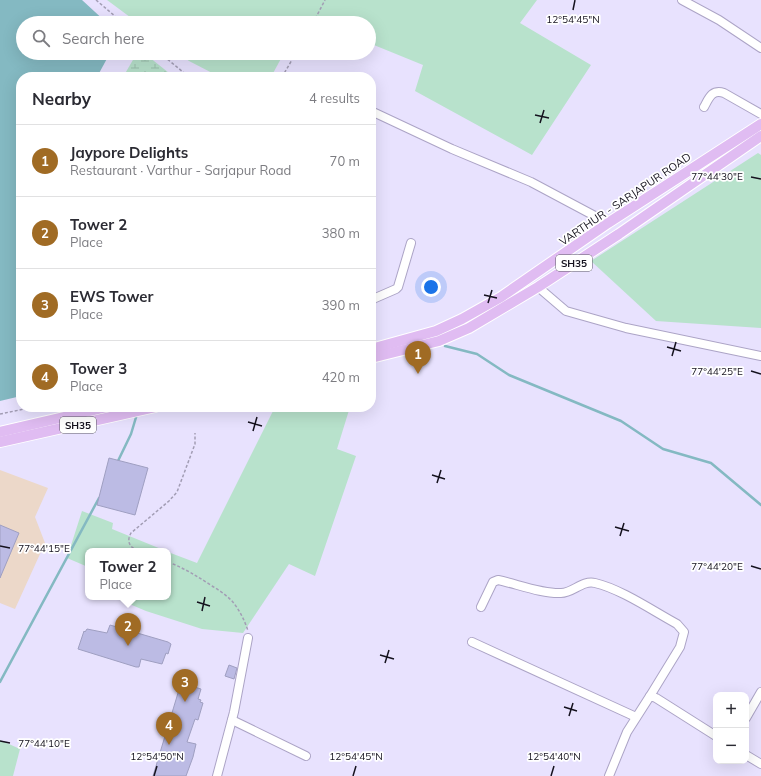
<!DOCTYPE html>
<html lang="en">
<head>
<meta charset="utf-8">
<style>
	:root { --surface:#fff; --page:#f2f2f3; --text:#2b2b33; --muted:#7c7c81; --line:#e1e1e2; --accent:#a06b24 }
	body { margin:0; font-family:Mulish,sans-serif; background:var(--page); color:var(--text) }
	.controls { position:absolute; right:12px; bottom:12px; display:grid; overflow:hidden; border-radius:8px; box-shadow:0 4px 16px #0002 }
	.controls button { width:36px; height:36px; display:grid; place-items:center; padding:0; border:0; border-bottom:1px solid var(--line); background:var(--surface); color:var(--text); font:20px sans-serif }
	.you { position:absolute; left:431px; top:287px; width:14px; height:14px; margin:-10px; border:3px solid #fff; border-radius:50%; background:#1a73e8; box-shadow:0 0 0 6px #1a73e833 }
	.badge { display:grid; place-items:center; width:26px; height:26px; border-radius:50%; background:var(--accent); color:#fff; font-size:13px; font-weight:700 }
	.pin { position:absolute; translate:-50% -33px; filter:drop-shadow(0 1px 2px #0008) }
	.pin::after { content:''; position:absolute; top:21px; width:14px; height:12px; background:inherit; clip-path:polygon(0 0,100% 0,50% 100%) }
	.popup { position:absolute; left:85px; top:548px; width:86px; height:52px; box-sizing:border-box; display:grid; place-content:center; border-radius:8px; background:var(--surface); filter:drop-shadow(0 1px 3px #0005); font-size:13px; white-space:nowrap; color:var(--muted) }
	.popup b { font-size:15px; color:var(--text) }
	.popup::after { content:''; position:absolute; left:50%; top:100%; margin-left:-8px; border:8px solid transparent; border-top-color:var(--surface) }
	.list { margin:0; padding:0; list-style:none }
	h2 { display:flex; justify-content:space-between; align-items:center; height:52px; margin:0; padding:0 16px; font-size:17px }
	h2 small { font-size:13px; font-weight:400; color:var(--muted) }
	.list li { display:grid; grid-template-columns:26px 1fr auto; gap:12px; align-items:center; box-sizing:border-box; height:72px; padding:0 16px; border-top:1px solid var(--line) }
	.list b { display:block; font-size:15px; white-space:nowrap }
	.list p { margin:0; font-size:13px; white-space:nowrap; color:var(--muted) }
	.list em { font-size:13px; font-style:normal; color:var(--muted) }
	.icon { flex:none; width:22px; height:22px; fill:none; stroke:currentColor; stroke-width:2; stroke-linecap:round; stroke-linejoin:round }
	.map { position:relative; flex:none; width:761px; height:776px; overflow:hidden }
	.search { position:absolute; background:var(--surface); box-shadow:0 4px 16px #0002; left:16px; top:16px; width:360px; height:44px; display:flex; align-items:center; gap:10px; box-sizing:border-box; padding:0 14px; border-radius:22px; color:var(--muted); font-size:15px }
	.panel { position:absolute; background:var(--surface); box-shadow:0 4px 16px #0002; left:16px; top:72px; width:360px; height:340px; border-radius:16px }
	.map>svg:first-child { display:block }
	.commercial { fill:#ecd8c9 }
	.green { fill:#b8e2cc }
	.wetland { fill:url(#wetland-marsh) }
	.water { fill:#84b9c2 }
	.lines { fill:none; stroke-linecap:round; stroke-linejoin:round }
	.stream { stroke:#84b9c2; stroke-width:2.5 }
	.building { fill:#bcbbe4; stroke:#9f9fc1 }
	.minor-casing { stroke:#aca4c6; stroke-width:10 }
	.major-casing { stroke:#fff; stroke-width:12 }
	.path { stroke:#a29db4; stroke-width:1.5; stroke-dasharray:3 2; stroke-linecap:butt }
	.minor { stroke:#fff; stroke-width:8 }
	.major { stroke:#e0bcf2; stroke-width:10 }
	.ticks { fill:none; stroke:#15121e; stroke-width:1.5 }
	.labels { text-anchor:middle; dominant-baseline:central; stroke-width:3.5; stroke-linejoin:round; paint-order:stroke }
	.shield { fill:#fff; stroke:#5b5962; stroke-width:1 }
	.shield-label { font-size:10px; font-weight:bold; fill:#15121e }
	.street-label { font-size:11px; fill:#15121e; stroke:#fff }
	.ticks-label { font-size:10px; text-anchor:middle; fill:#15121e; stroke:#fff; stroke-width:3.5; stroke-linejoin:round; paint-order:stroke }
</style>
</head>
<body>
<div class="map">
<svg width="761" height="776" viewBox="0 0 761 776">
	<defs>
		<pattern id="wetland-marsh" width="20" height="14" patternUnits="userSpaceOnUse"><rect width="20" height="14" fill="#b8e2cc"/><path d="M1 5h8M5 5V1M11 12h8M15 12V8" fill="none" stroke="#9dc1af"/></pattern>
	</defs>
	<rect width="100%" height="100%" fill="#e8e2fe"/>
	<path class="commercial" d="M 0,470 L 48,488 L 35,517 L 45,543 L 15,609 L 0,603 Z"/>
	<g class="green">
		<path d="M 107,0 L 537,0 L 520,23 L 591,65 L 532,155 L 415,91 L 423,65 L 369,43 L 369,23 L 320,23 L 304,16 L 300,23 L 138,23 Z"/>
		<path d="M 178,53 L 284,53 L 271,77 L 220,77 L 189,61 Z"/>
		<path d="M 758,153 L 761,155 L 761,328 L 656,321 L 591,261 Z"/>
		<path d="M 275,407 L 350,407 L 337,449 L 356,456 L 315,576 L 289,564 L 243,633 L 202,629 L 146,611 L 113,597 L 168,597 L 168,552 L 197,563 Z"/>
		<path d="M 82,511 L 113,523 L 112,529 L 166,551 L 88,551 L 88,567 L 67,558 Z"/>
		<path d="M 0,740 L 20,749 L 13,776 L 0,776 Z"/>
	</g>
	<path class="wetland" d="M 137,53 L 144,53 L 174,77 L 123,77 Z"/>
	<path class="water" d="M 0,0 L 82,0 L 107,23 L 23,23 L 23,53 L 110,53 L 97,77 L 21,77 L 21,396 L 0,401 Z"/>
	<g class="lines">
		<g class="stream">
			<path d="M 445,346 L 477,354 L 509,375 L 621,421 L 663,449 L 711,463 L 761,505"/>
			<path d="M 117,463 L 131,434 L 137,414"/>
			<path d="M 0,682 L 99,498"/>
		</g>
	</g>
	<g class="building">
		<path d="M 109,458 L 148,468 L 135,515 L 97,505 Z"/>
		<path d="M 0,525 L 19,533 L 0,578 Z"/>
		<path d="M 110,625 L 168,642 L 171,644 L 168,654 L 166,653 L 162,664 L 141,659 L 139,667 L 136,667 L 78,649 L 84,631 L 85,632 L 87,629 L 107,633 Z"/>
		<path d="M 229,665 L 237,668 L 234,679 L 225,676 Z"/>
		<path d="M 181,683 L 201,689 L 198,699 L 201,700 L 200,702 L 203,703 L 198,720 L 195,719 L 187,742 L 196,744 L 193,757 L 186,776 L 153,776 Z"/>
	</g>
	<g class="lines">
		<g class="minor-casing">
			<g id="minor">
				<path d="M 682,0 L 719,20 L 761,48"/>
				<path d="M 704,107 C 709,98 712,89 724,93 L 761,114"/>
				<path d="M 371,111 L 452,149 L 531,182 L 608,223"/>
				<path d="M 538,287 L 566,311 L 626,328 L 761,356"/>
				<path d="M 371,302 L 373,299 L 396,289 L 398,287 L 411,243"/>
				<path d="M 481,607 L 493,582 L 498,580 C 517,584 542,594 561,593 C 573,593 582,580 595,583 C 621,589 653,611 677,624 L 684,632 L 680,647 L 650,696"/>
				<path d="M 472,642 L 636,717"/>
				<path d="M 746,718 L 761,692"/>
				<path d="M 232,720 L 306,756"/>
				<path d="M 746,755 L 761,764"/>
				<path d="M 217,776 L 234,712 L 248,638"/>
				<path d="M 609,776 L 627,732 L 650,696 L 656,698 L 716,736"/>
			</g>
		</g>
		<g class="major-casing">
			<g id="major">
				<path d="M 371,349 L 436,331 L 462,319 L 501,297 L 608,223 L 761,124"/>
				<path d="M 371,358 L 439,341 L 469,328 L 538,287 L 619,234 L 761,136"/>
				<path d="M 0,432 L 107,407"/>
				<path d="M 0,442 L 155,407"/>
			</g>
		</g>
		<g class="path">
			<path d="M 96,0 L 123,23"/>
			<path d="M 313,23 L 325,0"/>
			<path d="M 160,53 L 189,77"/>
			<path d="M 282,77 L 296,53"/>
			<path d="M 0,414 L 34,407"/>
			<path d="M 138,551 C 130,547 126,542 131,533 L 169,501 L 177,492 L 195,444 L 195,433"/>
			<path d="M 168,562 C 184,568 197,576 212,586 C 219,590 226,595 232,601 C 239,609 245,621 248,631"/>
		</g>
		<use href="#minor" class="minor"/>
		<use href="#major" class="major"/>
	</g>
	<path class="ticks" d="M 573,10 L 575,0M 535,115 L 549,118M 540,123 L 544,110M 751,177 L 761,179M 484,295 L 497,298M 488,303 L 492,290M 667,347 L 681,351M 672,356 L 676,342M 751,371 L 761,374M 248,422 L 262,426M 253,431 L 257,417M 432,475 L 445,479M 437,483 L 441,470M 615,527 L 629,531M 620,536 L 624,523M 0,546 L 10,548M 751,566 L 761,569M 197,602 L 210,606M 202,611 L 205,597M 380,655 L 394,659M 385,663 L 389,650M 564,707 L 577,711M 569,716 L 573,703M 0,741 L 10,743M 154,776 L 157,766M 353,776 L 356,766M 551,776 L 554,766"/>
	<g class="labels">
		<g class="shield">
			<rect x="556" y="255" width="36" height="16" rx="3"/>
			<rect x="60" y="417" width="36" height="16" rx="3"/>
		</g>
		<g class="shield-label">
			<text x="574" y="263">SH35</text>
			<text x="78" y="425">SH35</text>
		</g>
		<g class="street-label">
			<text transform="translate(625 199) rotate(-34)">VARTHUR - SARJAPUR ROAD</text>
		</g>
	</g>
	<g class="ticks-label">
		<text x="573" y="23">12°54'45"N</text>
		<text x="717" y="180">77°44'30"E</text>
		<text x="717" y="375">77°44'25"E</text>
		<text x="44" y="552">77°44'15"E</text>
		<text x="717" y="570">77°44'20"E</text>
		<text x="44" y="747">77°44'10"E</text>
		<text x="157" y="760">12°54'50"N</text>
		<text x="356" y="760">12°54'45"N</text>
		<text x="554" y="760">12°54'40"N</text>
	</g>
</svg>
<div class="controls">
<button>+</button>
<button>−</button>
</div>
<div class="you"></div>
<div class="pin badge" style="left:418px;top:374px">1</div>
<div class="pin badge" style="left:128px;top:646px">2</div>
<div class="popup"><b>Tower 2</b>Place</div>
<div class="pin badge" style="left:185px;top:702px">3</div>
<div class="pin badge" style="left:169px;top:745px">4</div>
<div class="search"><svg class="icon" aria-label="search" viewBox="0 0 24 24"><circle cx="10" cy="10" r="6"/><path d="M15 15l6 6"/></svg>Search here</div>
<section class="panel">
<h2>Nearby<small>4 results</small></h2>
<ul class="list">
<li><span class="badge">1</span><div><b>Jaypore Delights</b><p>Restaurant · Varthur - Sarjapur Road</p></div><em>70 m</em></li>
<li><span class="badge">2</span><div><b>Tower 2</b><p>Place</p></div><em>380 m</em></li>
<li><span class="badge">3</span><div><b>EWS Tower</b><p>Place</p></div><em>390 m</em></li>
<li><span class="badge">4</span><div><b>Tower 3</b><p>Place</p></div><em>420 m</em></li>
</ul>
</section>
</div>
</body>
</html>
